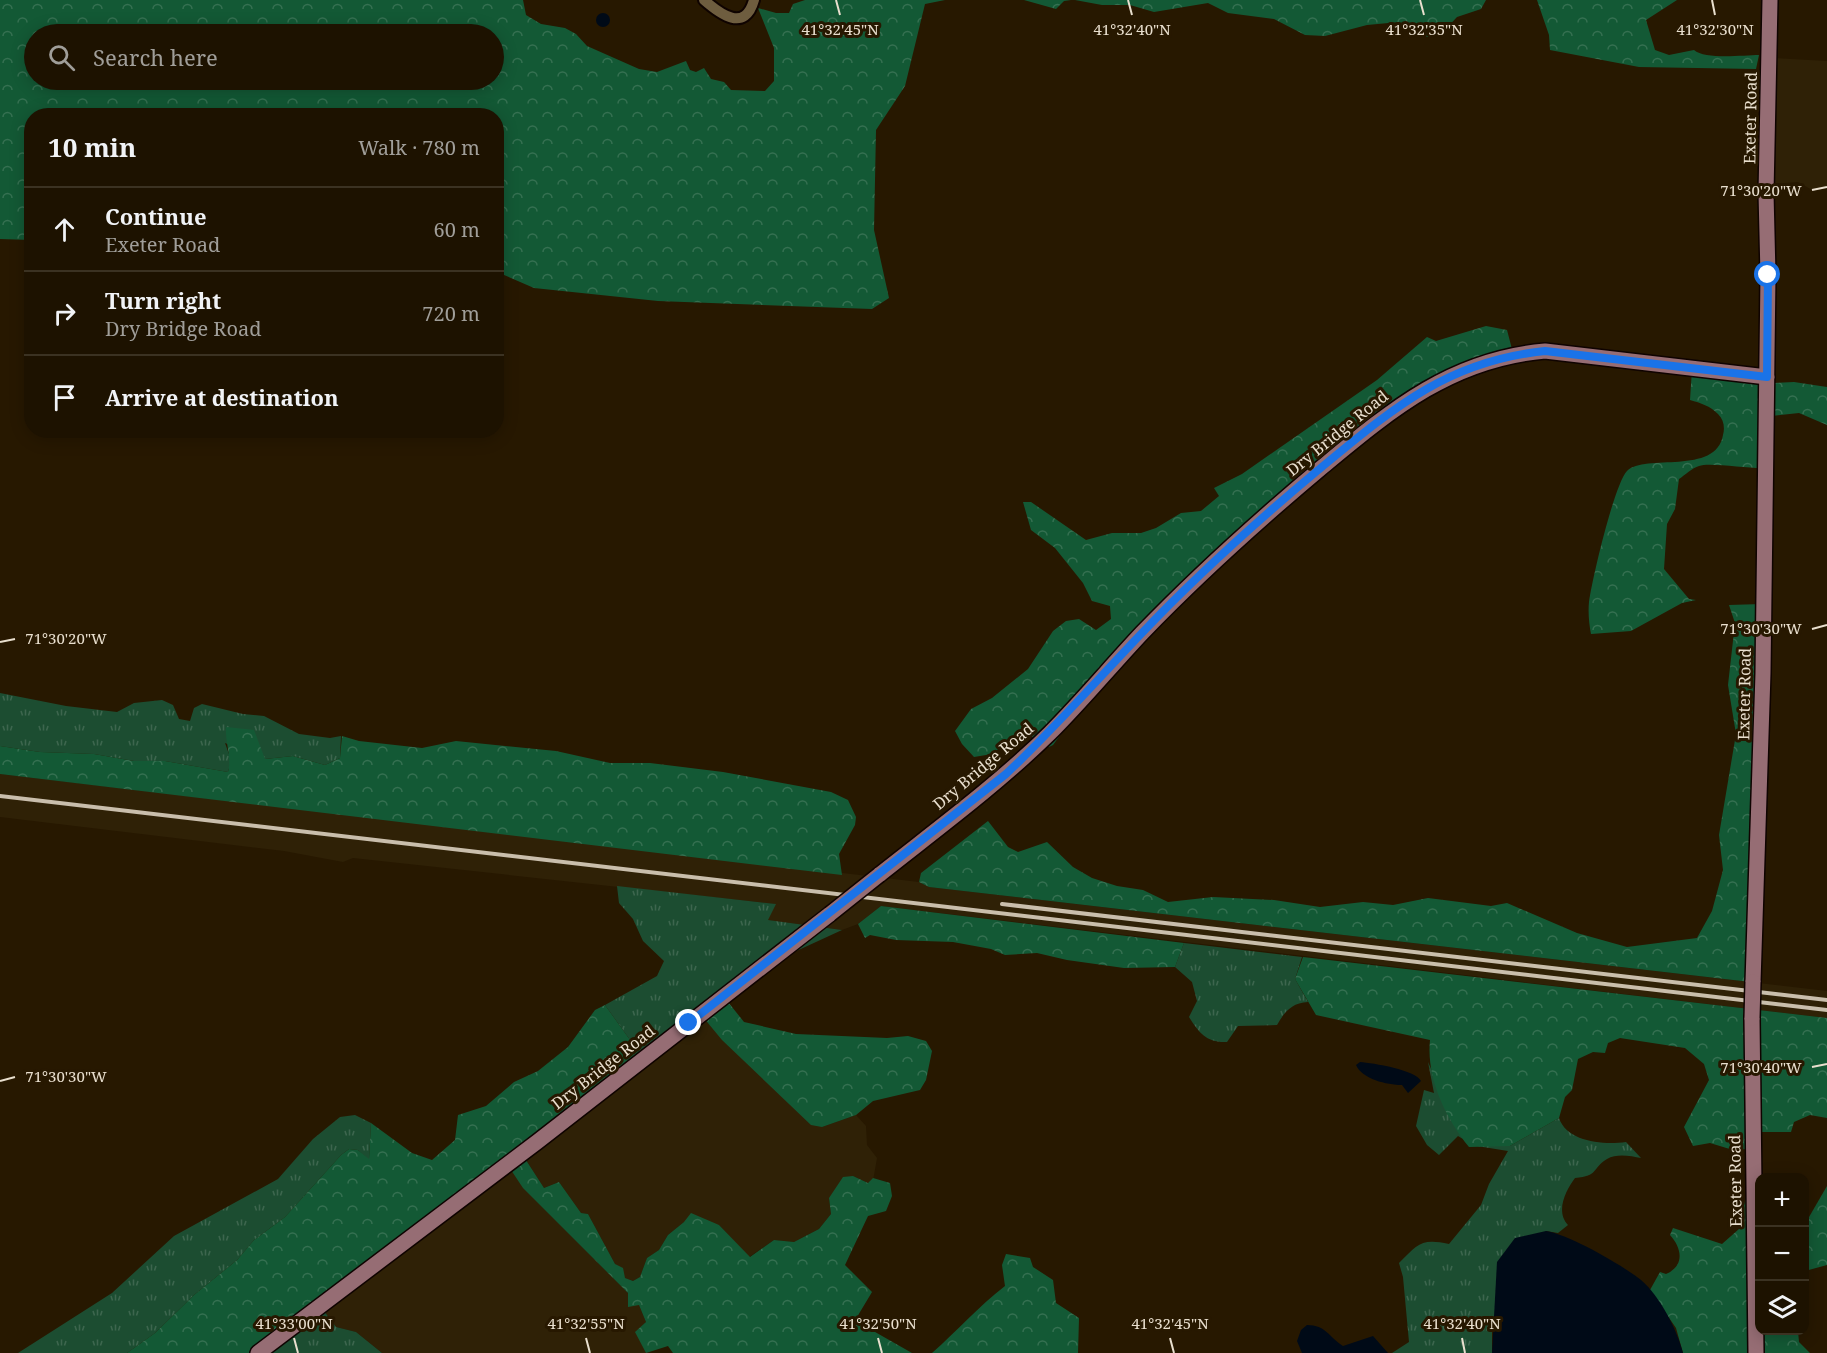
<!DOCTYPE html>
<html lang="en">
<head>
<meta charset="utf-8">
<style>
	:root { --surface:#1d1200; --page:#251b0a; --text:#f1f3f6; --muted:#a09e99; --line:#3b3222 }
	body { margin:0; font-family:"Noto Serif",serif; background:var(--page); color:var(--text) }
	.controls { position:absolute; right:18px; bottom:18px; display:grid; overflow:hidden; border-radius:12px; box-shadow:0 3px 15px #0003 }
	.controls button { width:54px; height:54px; display:grid; place-items:center; padding:0; border:0; border-bottom:2px solid var(--line); background:var(--surface); color:var(--text); font:30px sans-serif }
	.stop { position:absolute; width:18px; height:18px; margin:-14px; border:4px solid #1a73e8; border-radius:50%; background:#fff }
	.stop.end { background:#1a73e8; border-color:#fff; box-shadow:0 2px 6px #0008 }
	.list { margin:0; padding:0; list-style:none }
	h2 { display:flex; justify-content:space-between; align-items:center; height:78px; margin:0; padding:0 24px; font-size:26px }
	h2 small { font-size:20px; font-weight:400; color:var(--muted) }
	.list li { display:grid; grid-template-columns:39px 1fr auto; gap:18px; align-items:center; box-sizing:border-box; height:84px; padding:0 24px; border-top:2px solid var(--line) }
	.list b { display:block; font-size:22px; white-space:nowrap }
	.list p { margin:0; font-size:20px; white-space:nowrap; color:var(--muted) }
	.list em { font-size:20px; font-style:normal; color:var(--muted) }
	.icon { flex:none; width:33px; height:33px; fill:none; stroke:currentColor; stroke-width:2; stroke-linecap:round; stroke-linejoin:round }
	.map { position:relative; flex:none; width:1827px; height:1353px; overflow:hidden }
	.search { position:absolute; background:var(--surface); box-shadow:0 3px 15px #0003; left:24px; top:24px; width:480px; height:66px; display:flex; align-items:center; gap:15px; box-sizing:border-box; padding:0 21px; border-radius:33px; color:var(--muted); font-size:22px }
	.panel { position:absolute; background:var(--surface); box-shadow:0 3px 15px #0003; left:24px; top:108px; width:480px; height:330px; border-radius:24px }
	.map>svg:first-child { display:block }
	.built { fill:#2f2106 }
	.grass { fill:url(#grass-tufts) }
	.forest { fill:url(#forest-crowns); fill-rule:evenodd }
	.water { fill:#000a17 }
	.lines { fill:none; stroke-linecap:round; stroke-linejoin:round }
	.street-casing { stroke:#0f0300; stroke-width:14 }
	.secondary-casing { stroke:#0f0300; stroke-width:18 }
	.street { stroke:#6e5d3f; stroke-width:10 }
	.secondary { stroke:#966d74; stroke-width:15 }
	.rail { stroke:#c9beac; stroke-width:4 }
	.secondary-bridge-casing { stroke:#0f0300; stroke-width:18; stroke-linecap:butt }
	.secondary-bridge { stroke:#966d74; stroke-width:15 }
	.route { stroke:#1a73e8; stroke-width:8 }
	.ticks { fill:none; stroke:#e9dfce; stroke-width:2 }
	.labels { text-anchor:middle; dominant-baseline:central; stroke-width:6; stroke-linejoin:round; paint-order:stroke }
	.street-label { font-size:16px; fill:#e9dfce; stroke:#271800 }
	.ticks-label { font-size:15px; text-anchor:middle; fill:#e9dfce; stroke:#271800; stroke-width:6; stroke-linejoin:round; paint-order:stroke }
</style>
</head>
<body>
<div class="map">
<svg width="1827" height="1353" viewBox="0 0 1827 1353">
	<defs>
		<pattern id="grass-tufts" width="24" height="20" patternUnits="userSpaceOnUse" patternTransform="scale(1.5)"><rect width="24" height="20" fill="#1c4d31"/><path d="M3 7l-1-3M5 7V3M7 7l1-3M15 17l-1-3M17 17v-4M19 17l1-3" fill="none" stroke="#3d664e"/></pattern>
		<pattern id="forest-crowns" width="20" height="18" patternUnits="userSpaceOnUse" patternTransform="scale(1.5)"><rect width="20" height="18" fill="#135935"/><path d="M2 6a3 3 0 1 1 6 0M12 15a3 3 0 1 1 6 0" fill="none" stroke="#357051"/></pattern>
	</defs>
	<rect width="100%" height="100%" fill="#271800"/>
	<g class="built">
		<path d="M 1774,58 L 1827,61 L 1827,188 L 1814,191 L 1798,182 L 1771,184 Z"/>
		<path d="M 0,774 L 919,882 L 930,887 L 1827,991 L 1827,1018 L 881,906 L 858,924 L 842,930 L 767,920 L 775,904 L 353,858 L 343,862 L 284,851 L 0,817 Z"/>
		<path d="M 702,1014 L 822,1127 L 856,1115 L 866,1126 L 867,1145 L 877,1158 L 873,1181 L 868,1183 L 853,1176 L 829,1198 L 831,1214 L 819,1229 L 794,1242 L 774,1240 L 749,1257 L 719,1225 L 684,1222 L 668,1235 L 659,1250 L 647,1258 L 640,1277 L 633,1281 L 625,1278 L 615,1264 L 588,1214 L 581,1213 L 559,1182 L 544,1188 L 524,1157 Z"/>
		<path d="M 509,1167 L 524,1188 L 628,1293 L 635,1305 L 639,1305 L 646,1322 L 636,1332 L 646,1353 L 382,1353 L 356,1332 L 336,1327 L 321,1307 Z"/>
	</g>
	<g class="grass">
		<path d="M 0,693 L 66,706 L 117,712 L 134,703 L 162,700 L 173,705 L 179,719 L 190,721 L 194,708 L 202,704 L 243,714 L 264,716 L 299,734 L 330,738 L 341,736 L 340,758 L 325,765 L 293,756 L 265,759 L 225,743 L 231,760 L 228,772 L 165,761 L 134,761 L 94,754 L 40,752 L 0,746 Z"/>
		<path d="M 617,886 L 776,904 L 768,920 L 842,930 L 766,965 L 643,1058 L 605,1005 L 657,976 L 664,961 L 643,941 L 633,919 L 619,903 Z"/>
		<path d="M 1184,943 L 1302,957 L 1295,979 L 1308,1002 C 1292,1003 1285,1011 1277,1025 L 1238,1026 L 1227,1042 C 1207,1043 1199,1033 1189,1017 L 1197,1001 L 1192,982 L 1175,967 Z"/>
		<path d="M 1428,1062 L 1463,1139 L 1458,1136 L 1439,1155 L 1427,1145 L 1416,1126 L 1424,1090 L 1434,1093 Z"/>
		<path d="M 355,1115 L 371,1123 L 369,1160 L 358,1150 L 349,1149 L 341,1155 L 285,1217 L 254,1240 L 237,1260 L 194,1295 L 155,1333 L 127,1353 L 18,1353 L 112,1293 L 174,1236 L 278,1179 L 313,1139 L 340,1117 Z"/>
		<path d="M 1559,1118 C 1567,1142 1603,1145 1626,1142 L 1641,1158 C 1631,1156 1617,1153 1607,1159 C 1591,1169 1599,1176 1575,1178 C 1566,1190 1555,1211 1568,1225 L 1558,1233 L 1546,1231 L 1492,1328 L 1492,1353 L 1392,1353 L 1409,1342 L 1403,1277 L 1399,1263 C 1418,1244 1421,1238 1449,1244 L 1481,1205 L 1489,1184 L 1508,1151 L 1477,1146 L 1510,1146 Z"/>
		<path d="M 321,1307 L 336,1327 L 356,1332 L 382,1353 L 262,1353 Z"/>
	</g>
	<g class="forest">
		<path d="M 0,0 L 523,0 L 526,15 L 541,24 L 565,28 L 576,34 L 587,46 L 639,69 L 657,72 L 686,61 L 690,70 L 696,72 L 704,68 L 711,79 L 724,82 L 731,90 L 765,91 L 774,81 L 774,48 L 758,8 L 776,13 L 789,13 L 793,4 L 805,0 L 945,0 L 925,4 L 905,86 L 876,130 L 874,230 L 889,298 L 872,309 L 658,301 L 534,288 L 497,272 L 496,116 L 32,116 L 31,240 L 0,239 ZM 34,34 L 494,34 L 494,80 L 34,80 Z"/>
		<path d="M 1024,0 L 1071,0 L 1064,1 L 1056,9 Z"/>
		<path d="M 1075,0 L 1486,0 L 1481,9 L 1457,17 L 1440,35 L 1426,37 L 1399,22 L 1367,25 L 1325,36 L 1305,35 L 1274,19 L 1228,13 L 1208,3 L 1154,12 L 1130,5 L 1102,5 Z"/>
		<path d="M 1537,0 L 1677,0 L 1646,20 L 1655,50 L 1669,55 L 1694,50 C 1705,60 1744,55 1759,55 L 1756,69 L 1639,67 L 1550,50 L 1549,35 Z"/>
		<path d="M 1486,326 L 1507,330 L 1513,353 L 1413,395 L 1261,518 L 1079,709 L 1053,745 L 1049,747 L 1022,731 L 992,754 L 974,757 L 962,744 L 955,731 L 971,709 L 992,698 L 1028,669 L 1053,631 L 1066,621 L 1079,619 L 1096,630 L 1111,619 L 1110,606 L 1092,601 L 1083,583 L 1055,548 L 1031,530 L 1023,502 L 1031,502 L 1086,540 L 1112,533 L 1141,533 L 1156,528 L 1181,513 L 1201,511 L 1219,496 L 1214,488 L 1242,474 L 1377,380 L 1427,337 L 1436,341 Z"/>
		<path d="M 1692,369 L 1772,383 L 1794,382 L 1827,387 L 1827,425 L 1799,413 L 1772,416 L 1765,468 C 1750,469 1709,462 1699,466 C 1692,468 1685,475 1679,479 L 1675,509 L 1667,524 L 1664,569 L 1689,599 L 1696,600 L 1682,603 L 1631,631 L 1591,634 C 1589,623 1588,613 1589,602 C 1592,580 1614,485 1627,471 C 1645,453 1716,476 1723,435 C 1725,428 1724,420 1718,414 C 1710,406 1701,403 1690,400 Z"/>
		<path d="M 1762,604 L 1759,983 L 929,887 L 919,882 L 921,873 L 988,821 L 1008,847 L 1018,852 L 1047,842 L 1073,867 L 1092,878 L 1117,886 L 1143,890 L 1168,902 L 1213,897 L 1274,900 L 1320,907 L 1363,902 L 1393,905 L 1428,898 L 1491,906 L 1507,903 L 1577,933 L 1627,947 L 1697,938 L 1712,911 L 1723,870 L 1719,835 L 1736,734 L 1728,685 L 1735,623 L 1729,605 Z"/>
		<path d="M 226,727 L 254,730 L 265,759 L 293,756 L 325,765 L 340,758 L 342,736 L 359,741 L 422,748 L 456,741 L 556,751 L 610,763 L 650,763 L 723,772 L 831,792 L 848,800 L 856,817 L 855,825 L 839,854 L 842,875 L 0,774 L 0,746 L 40,752 L 94,754 L 134,761 L 165,761 L 228,772 C 232,757 225,743 226,727 Z"/>
		<path d="M 881,906 L 1184,943 L 1175,967 L 1124,968 L 1067,960 L 1037,953 L 1005,955 L 991,949 L 953,942 L 896,940 L 870,935 L 865,938 L 858,924 Z"/>
		<path d="M 1303,957 L 1827,1018 L 1827,1118 L 1810,1115 L 1794,1122 L 1791,1132 L 1762,1132 L 1761,1148 L 1733,1150 L 1710,1143 L 1693,1146 L 1684,1127 L 1709,1080 L 1704,1064 L 1685,1048 L 1620,1038 L 1608,1043 L 1605,1053 L 1593,1052 L 1578,1059 L 1572,1090 L 1565,1097 L 1559,1118 L 1510,1146 L 1469,1147 C 1446,1118 1426,1078 1430,1040 L 1316,1015 L 1295,979 Z"/>
		<path d="M 724,997 L 744,1022 L 796,1034 L 887,1038 L 908,1036 L 926,1041 L 932,1051 L 926,1080 L 920,1090 L 873,1101 L 856,1115 L 822,1127 L 811,1125 L 722,1040 L 703,1017 Z"/>
		<path d="M 605,1005 L 643,1058 L 524,1157 L 544,1188 L 559,1182 L 581,1213 L 588,1214 L 615,1264 L 623,1268 L 625,1278 L 633,1281 L 640,1277 L 647,1258 L 659,1250 L 668,1235 L 684,1222 L 691,1213 L 719,1225 L 750,1257 L 774,1240 L 794,1242 L 819,1229 L 831,1214 L 829,1198 L 843,1177 L 853,1176 L 868,1183 L 873,1178 L 890,1183 L 892,1196 L 886,1211 L 868,1216 L 845,1265 L 872,1292 L 857,1317 L 868,1328 L 912,1353 L 673,1353 L 668,1346 L 646,1353 L 635,1332 L 646,1322 L 639,1305 L 628,1307 L 628,1293 L 523,1188 L 509,1167 L 258,1353 L 127,1353 L 155,1333 L 194,1295 L 237,1260 L 254,1240 L 285,1217 L 341,1155 L 349,1149 L 358,1150 L 369,1159 L 371,1123 L 412,1153 L 432,1160 L 455,1140 L 458,1115 L 486,1106 L 514,1082 L 538,1071 L 568,1047 L 595,1010 Z"/>
		<path d="M 1827,1186 L 1827,1265 L 1805,1271 L 1805,1224 Z"/>
		<path d="M 1747,1192 L 1760,1330 L 1798,1331 L 1799,1342 L 1810,1353 L 1683,1353 L 1676,1328 L 1650,1290 L 1660,1272 L 1666,1274 C 1685,1266 1682,1248 1670,1235 L 1673,1228 L 1722,1244 L 1739,1229 Z"/>
		<path d="M 1006,1254 L 1030,1258 L 1033,1267 L 1053,1280 L 1056,1303 L 1079,1318 L 1078,1353 L 932,1353 C 957,1331 979,1306 1005,1286 L 1002,1265 Z"/>
	</g>
	<g class="water">
		<circle cx="603" cy="20" r="7"/>
		<path d="M 1360,1062 C 1373,1063 1416,1070 1421,1081 L 1408,1093 L 1402,1085 C 1387,1085 1362,1079 1356,1065 Z"/>
		<path d="M 1546,1231 C 1570,1235 1622,1265 1641,1280 C 1660,1296 1677,1330 1683,1353 L 1492,1353 L 1497,1262 L 1515,1238 Z"/>
		<path d="M 1307,1325 C 1326,1325 1329,1337 1343,1346 L 1373,1336 L 1388,1353 L 1302,1353 L 1297,1341 L 1301,1330 Z"/>
	</g>
	<g class="lines">
		<g class="street-casing">
			<path id="street" d="M 704,0 C 720,14 745,33 754,0"/>
		</g>
		<g class="secondary-casing">
			<g id="secondary">
				<path d="M 879,875 C 937,829 997,785 1050,733 C 1082,701 1111,666 1142,633 C 1198,575 1259,520 1321,468 C 1391,410 1451,359 1545,351 L 1767,377"/>
				<path d="M 1753,982 L 1763,673 L 1768,275 L 1766,193 L 1770,0"/>
				<path d="M 1752,1018 L 1756,1353"/>
				<path d="M 258,1353 L 537,1142 L 830,914"/>
			</g>
		</g>
		<use href="#street" class="street"/>
		<use href="#secondary" class="secondary"/>
		<g class="rail">
			<path d="M 0,796 L 1827,1010"/>
			<path d="M 1002,904 L 1827,1000"/>
		</g>
		<g class="secondary-bridge-casing">
			<g id="secondary-bridge">
				<path d="M 830,914 L 879,875"/>
				<path d="M 1752,1018 L 1753,982"/>
			</g>
		</g>
		<use href="#secondary-bridge" class="secondary-bridge"/>
	</g>
	<g class="lines">
		<path class="route" d="M 689,1023 L 1006,774 C 1053,730 1096,681 1141,634 C 1196,576 1256,522 1317,471 C 1391,410 1446,361 1545,351 L 1767,377 L 1768,275"/>
	</g>
	<path class="ticks" d="M 836,0 L 840,15M 1128,0 L 1132,15M 1420,0 L 1424,15M 1712,0 L 1715,15M 1812,190 L 1827,187M 1812,629 L 1827,625M 0,642 L 15,639M 1812,1067 L 1827,1064M 0,1081 L 15,1077M 294,1338 L 298,1353M 586,1338 L 590,1353M 878,1338 L 882,1353M 1170,1338 L 1174,1353M 1462,1338 L 1465,1353"/>
	<g class="labels">
		<g class="street-label">
			<text transform="translate(1750 118) rotate(-89)">Exeter Road</text>
			<text transform="translate(1337 433) rotate(-39)">Dry Bridge Road</text>
			<text transform="translate(1744 694) rotate(-89)">Exeter Road</text>
			<text transform="translate(983 766) rotate(-40)">Dry Bridge Road</text>
			<text transform="translate(603 1067) rotate(-38)">Dry Bridge Road</text>
			<text transform="translate(1735 1181) rotate(-91)">Exeter Road</text>
		</g>
	</g>
	<g class="ticks-label">
		<text x="840" y="35">41°32'45"N</text>
		<text x="1132" y="35">41°32'40"N</text>
		<text x="1424" y="35">41°32'35"N</text>
		<text x="1715" y="35">41°32'30"N</text>
		<text x="1761" y="196">71°30'20"W</text>
		<text x="1761" y="634">71°30'30"W</text>
		<text x="66" y="644">71°30'20"W</text>
		<text x="1761" y="1073">71°30'40"W</text>
		<text x="66" y="1082">71°30'30"W</text>
		<text x="294" y="1329">41°33'00"N</text>
		<text x="586" y="1329">41°32'55"N</text>
		<text x="878" y="1329">41°32'50"N</text>
		<text x="1170" y="1329">41°32'45"N</text>
		<text x="1462" y="1329">41°32'40"N</text>
	</g>
</svg>
<div class="controls">
<button>+</button>
<button>−</button>
<button><svg class="icon" aria-label="layers" viewBox="0 0 24 24"><path d="M12 4l9 5-9 5-9-5zM3 14l9 5 9-5"/></svg></button>
</div>
<div class="stop" style="left:1768px;top:275px"></div>
<div class="stop end" style="left:689px;top:1023px"></div>
<div class="search"><svg class="icon" aria-label="search" viewBox="0 0 24 24"><circle cx="10" cy="10" r="6"/><path d="M15 15l6 6"/></svg>Search here</div>
<section class="panel">
<h2>10 min<small>Walk · 780 m</small></h2>
<ul class="list">
<li><svg class="icon" aria-label="ahead" viewBox="0 0 24 24"><path d="M12 20V5M6 11l6-6 6 6"/></svg><div><b>Continue</b><p>Exeter Road</p></div><em>60 m</em></li>
<li><svg class="icon" aria-label="right" viewBox="0 0 24 24"><path d="M7 20v-9h11M14 6l5 5-5 5"/></svg><div><b>Turn right</b><p>Dry Bridge Road</p></div><em>720 m</em></li>
<li><svg class="icon" aria-label="arrive" viewBox="0 0 24 24"><path d="M6 21V4h12l-3 4 3 4H6"/></svg><div><b>Arrive at destination</b></div></li>
</ul>
</section>
</div>
</body>
</html>
